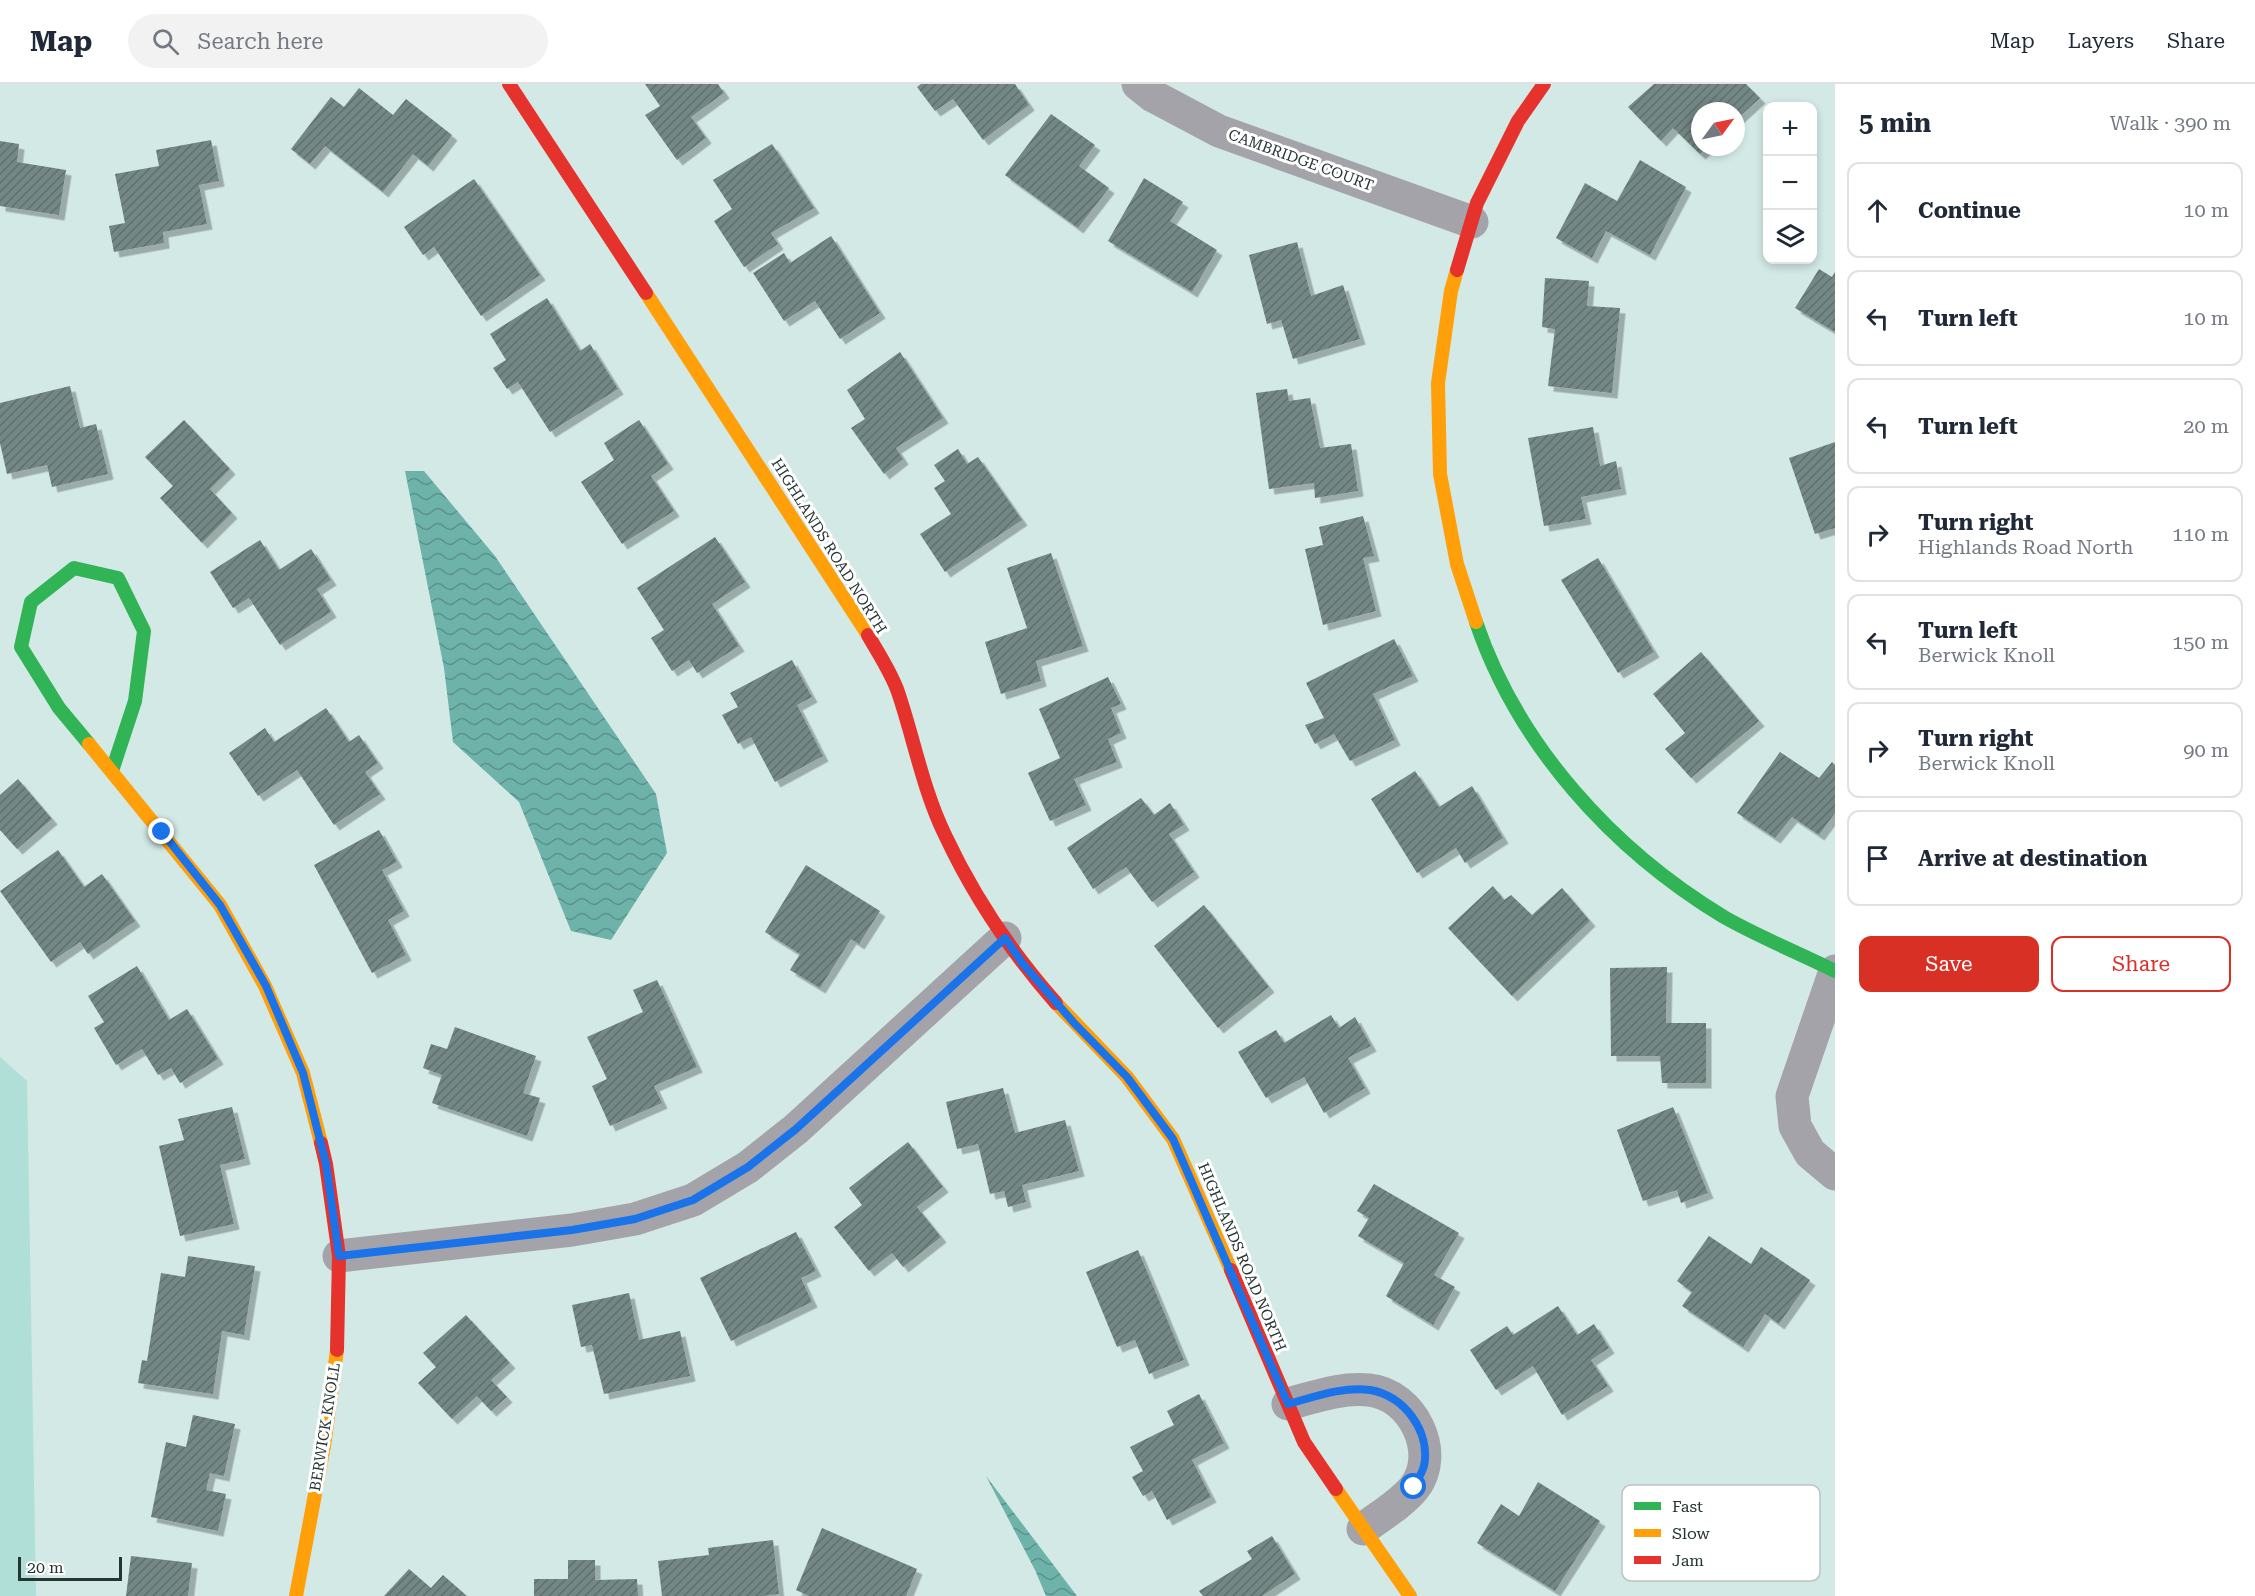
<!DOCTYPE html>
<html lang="en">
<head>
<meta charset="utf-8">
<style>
	:root { --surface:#fff; --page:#f2f2f3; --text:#1f2937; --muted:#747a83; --line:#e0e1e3; --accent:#d93025 }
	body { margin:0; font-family:"Roboto Serif",serif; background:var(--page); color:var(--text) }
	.controls { position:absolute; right:18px; top:18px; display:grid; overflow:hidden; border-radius:12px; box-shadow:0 3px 9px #0003 }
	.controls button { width:54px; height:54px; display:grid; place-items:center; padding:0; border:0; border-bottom:2px solid var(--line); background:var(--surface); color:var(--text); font:30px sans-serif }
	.compass { position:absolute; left:1691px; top:18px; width:54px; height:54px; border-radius:50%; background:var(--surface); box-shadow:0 3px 9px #0003; rotate:57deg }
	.scale { position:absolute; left:18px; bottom:15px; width:104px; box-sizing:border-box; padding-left:6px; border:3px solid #243532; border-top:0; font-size:16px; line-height:21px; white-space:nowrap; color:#243532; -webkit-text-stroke:4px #fff; paint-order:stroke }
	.stop { position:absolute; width:18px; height:18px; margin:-14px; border:4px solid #1a73e8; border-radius:50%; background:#fff }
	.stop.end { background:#1a73e8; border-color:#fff; box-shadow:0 2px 6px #0008 }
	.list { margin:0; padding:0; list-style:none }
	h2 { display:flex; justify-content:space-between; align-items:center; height:78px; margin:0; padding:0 24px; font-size:26px }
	h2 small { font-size:20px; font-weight:400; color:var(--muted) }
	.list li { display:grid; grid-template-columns:39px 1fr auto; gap:18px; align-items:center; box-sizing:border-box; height:96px; margin:0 12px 12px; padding:0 12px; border:2px solid var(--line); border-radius:12px }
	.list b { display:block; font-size:22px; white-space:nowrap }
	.list p { margin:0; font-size:20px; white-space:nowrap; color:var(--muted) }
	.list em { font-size:20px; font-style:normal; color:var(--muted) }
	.actions { display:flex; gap:12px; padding:18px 24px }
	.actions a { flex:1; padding:14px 0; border:2px solid var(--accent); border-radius:12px; text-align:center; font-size:21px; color:var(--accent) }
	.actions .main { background:var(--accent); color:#fff }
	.icon { flex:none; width:33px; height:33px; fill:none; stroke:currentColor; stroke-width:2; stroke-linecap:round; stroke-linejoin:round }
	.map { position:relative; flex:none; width:1835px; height:1512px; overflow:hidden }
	header { display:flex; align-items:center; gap:36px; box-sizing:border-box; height:84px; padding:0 30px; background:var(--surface); border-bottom:2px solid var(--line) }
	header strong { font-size:28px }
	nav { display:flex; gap:33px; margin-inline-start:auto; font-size:21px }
	.search { width:420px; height:54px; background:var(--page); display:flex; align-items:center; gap:15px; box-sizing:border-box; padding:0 21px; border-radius:33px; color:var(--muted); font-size:22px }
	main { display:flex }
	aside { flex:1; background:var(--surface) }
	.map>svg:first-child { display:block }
	.green { fill:#b0dfd7 }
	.water { fill:url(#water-waves) }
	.building { fill:url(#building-hatch); filter:url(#shadow) }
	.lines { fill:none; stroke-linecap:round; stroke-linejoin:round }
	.street { stroke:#a5a3aa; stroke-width:33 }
	.fast { stroke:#30b455; stroke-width:14 }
	.slow { stroke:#ff9f0a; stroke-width:14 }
	.jam { stroke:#e5322d; stroke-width:14 }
	.route { stroke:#1a73e8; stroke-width:8 }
	.labels { text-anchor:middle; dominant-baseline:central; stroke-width:6; stroke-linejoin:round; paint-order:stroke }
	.street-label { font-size:15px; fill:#243532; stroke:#fff }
	.key { fill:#fff; stroke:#bdc2c2; stroke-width:1.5 }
	.key-label { font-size:16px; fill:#243532 }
</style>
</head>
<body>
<header>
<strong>Map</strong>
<div class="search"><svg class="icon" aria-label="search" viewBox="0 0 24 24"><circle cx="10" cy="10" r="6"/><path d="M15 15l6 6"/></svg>Search here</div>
<nav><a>Map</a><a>Layers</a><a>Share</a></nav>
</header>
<main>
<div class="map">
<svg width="1835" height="1512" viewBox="0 0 1835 1512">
	<defs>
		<pattern id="water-waves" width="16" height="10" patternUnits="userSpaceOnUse" patternTransform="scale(1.5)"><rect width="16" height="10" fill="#6eb3aa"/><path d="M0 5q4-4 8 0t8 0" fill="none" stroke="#5a928b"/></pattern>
		<pattern id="building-hatch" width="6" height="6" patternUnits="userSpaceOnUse" patternTransform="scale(1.5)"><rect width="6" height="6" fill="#738784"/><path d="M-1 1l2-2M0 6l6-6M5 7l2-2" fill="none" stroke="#5e6f6d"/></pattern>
		<filter id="shadow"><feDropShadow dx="5.5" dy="5.5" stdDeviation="0" flood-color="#0004"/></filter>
	</defs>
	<rect width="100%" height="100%" fill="#d2e9e5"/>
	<path class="green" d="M 0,973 L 27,997 L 36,1512 L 0,1512 Z"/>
	<g class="water">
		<path d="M 405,387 L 424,387 L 495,472 L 656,710 L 667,769 L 611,856 L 571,847 L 519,718 L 453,658 L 444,584 Z"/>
		<path d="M 986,1392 L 1077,1512 L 1046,1512 L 1035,1486 Z"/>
	</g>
	<g class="building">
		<path d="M 645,0 L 718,0 L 724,9 L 691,33 L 706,54 L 677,76 L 645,31 L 660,22 Z"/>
		<path d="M 921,0 L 1015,0 L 1029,21 L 983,56 L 953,15 L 935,27 L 917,3 Z"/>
		<path d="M 1654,0 L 1746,0 L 1760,14 L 1736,36 L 1736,27 L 1700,27 L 1700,63 L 1708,63 L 1700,70 L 1673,44 L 1661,57 L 1628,23 Z"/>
		<path d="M 359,4 L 393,31 L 406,15 L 452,51 L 428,82 L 413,70 L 383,108 L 325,62 L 310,80 L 291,65 L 331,13 L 344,23 Z"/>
		<path d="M 1051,30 L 1095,61 L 1079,82 L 1109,104 L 1078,144 L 1005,91 Z"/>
		<path d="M 211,56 L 219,97 L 199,101 L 207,140 L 163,148 L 164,159 L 114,168 L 109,142 L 125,139 L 115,90 L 159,82 L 156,66 Z"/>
		<path d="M 0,57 L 19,60 L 17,78 L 66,86 L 59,131 L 0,122 Z"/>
		<path d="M 772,60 L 814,124 L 771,149 L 778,160 L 744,183 L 714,137 L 732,125 L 713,96 Z"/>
		<path d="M 1640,76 L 1686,103 L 1650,171 L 1606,147 L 1592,174 L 1556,154 L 1585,99 L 1617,117 Z"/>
		<path d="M 1144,94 L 1183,118 L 1170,137 L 1217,166 L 1192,208 L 1108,157 Z"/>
		<path d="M 474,95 L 540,191 L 481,232 L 434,163 L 423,171 L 404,143 Z"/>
		<path d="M 831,152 L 880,229 L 840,255 L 815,217 L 784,237 L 753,189 L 784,169 L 790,179 Z"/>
		<path d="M 1297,158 L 1311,212 L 1343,201 L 1360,255 L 1293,275 L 1281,236 L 1267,240 L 1249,171 Z"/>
		<path d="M 1819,185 L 1832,193 L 1835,188 L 1835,248 L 1795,224 Z"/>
		<path d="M 1545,194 L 1589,197 L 1587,222 L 1620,224 L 1612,309 L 1548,302 L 1555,245 L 1542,243 Z"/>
		<path d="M 547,214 L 580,267 L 590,260 L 618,305 L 550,348 L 518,298 L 507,305 L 493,284 L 506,276 L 490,250 Z"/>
		<path d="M 900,268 L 943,334 L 896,364 L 903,375 L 884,390 L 851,344 L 865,335 L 847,306 Z"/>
		<path d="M 70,302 L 80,344 L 96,340 L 108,390 L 52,403 L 47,381 L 7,390 L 0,359 L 0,319 Z"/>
		<path d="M 1287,305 L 1289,317 L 1310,314 L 1320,364 L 1351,360 L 1358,407 L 1315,414 L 1314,399 L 1269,405 L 1256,309 Z"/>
		<path d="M 184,336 L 230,385 L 210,405 L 232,429 L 202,459 L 160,414 L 173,402 L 145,373 Z"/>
		<path d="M 639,336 L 668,380 L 651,392 L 674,427 L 622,460 L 581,398 L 614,376 L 604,359 Z"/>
		<path d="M 1593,343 L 1600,382 L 1616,377 L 1621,405 L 1581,413 L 1586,435 L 1544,442 L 1528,354 Z"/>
		<path d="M 1835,358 L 1835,444 L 1815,450 L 1789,374 Z"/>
		<path d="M 958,365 L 967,380 L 978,373 L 1022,436 L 945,488 L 920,450 L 951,430 L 934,404 L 945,397 L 934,381 Z"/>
		<path d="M 1363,432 L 1374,472 L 1363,474 L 1376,527 L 1323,541 L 1305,465 L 1323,461 L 1319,443 Z"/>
		<path d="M 715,453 L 745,498 L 712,520 L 739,562 L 697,589 L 689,576 L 672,587 L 651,554 L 664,546 L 637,504 Z"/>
		<path d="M 260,456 L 279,486 L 311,465 L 331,496 L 317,505 L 331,528 L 280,561 L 249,514 L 233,524 L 210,488 Z"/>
		<path d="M 1051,469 L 1083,562 L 1036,577 L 1041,597 L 1001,610 L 985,558 L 1027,544 L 1007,484 Z"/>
		<path d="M 1598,474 L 1654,568 L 1618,589 L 1561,496 Z"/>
		<path d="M 1394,555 L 1413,592 L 1373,610 L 1395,656 L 1350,677 L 1334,650 L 1315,660 L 1305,641 L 1324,634 L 1306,599 Z"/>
		<path d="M 1701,568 L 1759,637 L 1691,694 L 1665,665 L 1685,649 L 1653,610 Z"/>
		<path d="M 792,576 L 812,613 L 797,621 L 823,672 L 775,698 L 751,653 L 738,660 L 722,631 L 738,623 L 730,609 Z"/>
		<path d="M 1108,593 L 1121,620 L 1111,624 L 1121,649 L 1108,655 L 1117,678 L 1074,695 L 1086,721 L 1050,737 L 1028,689 L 1060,674 L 1039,625 Z"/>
		<path d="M 326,624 L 349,658 L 359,651 L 378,679 L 365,688 L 380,710 L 334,741 L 297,686 L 258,712 L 229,669 L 265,644 L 274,658 Z"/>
		<path d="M 1780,668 L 1819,694 L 1832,678 L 1835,681 L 1835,729 L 1819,751 L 1792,733 L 1775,754 L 1737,729 Z"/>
		<path d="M 1415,687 L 1439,723 L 1472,702 L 1503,754 L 1465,779 L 1456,764 L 1417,789 L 1371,715 Z"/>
		<path d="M 18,695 L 52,735 L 17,765 L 0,746 L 0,711 Z"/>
		<path d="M 1141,714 L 1154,731 L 1170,719 L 1184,741 L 1169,750 L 1194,788 L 1152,818 L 1126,783 L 1093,805 L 1067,764 Z"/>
		<path d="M 379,746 L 397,778 L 382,786 L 404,827 L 388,836 L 406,871 L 372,889 L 314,781 Z"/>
		<path d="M 58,766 L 84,803 L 102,790 L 135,837 L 88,870 L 80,858 L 51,878 L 0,807 Z"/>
		<path d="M 806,781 L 880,827 L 859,860 L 851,855 L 820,904 L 790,886 L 800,870 L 765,848 Z"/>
		<path d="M 1493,802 L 1504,816 L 1511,811 L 1532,831 L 1562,804 L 1590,837 L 1512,912 L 1448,844 Z"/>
		<path d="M 1204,821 L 1269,903 L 1218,944 L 1154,862 Z"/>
		<path d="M 137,882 L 169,936 L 187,925 L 218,975 L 180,999 L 171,984 L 158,991 L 142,965 L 116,981 L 94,944 L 104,938 L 88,912 Z"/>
		<path d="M 1667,883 L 1666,939 L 1706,939 L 1706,999 L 1662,999 L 1660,972 L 1611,972 L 1610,884 Z"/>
		<path d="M 657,896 L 697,983 L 654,1002 L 662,1019 L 610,1042 L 592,1002 L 607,995 L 587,953 L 643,928 L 633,906 Z"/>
		<path d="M 1331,931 L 1339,944 L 1355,933 L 1371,962 L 1348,974 L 1365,1004 L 1324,1029 L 1304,993 L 1266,1014 L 1238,968 L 1276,946 L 1284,959 Z"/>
		<path d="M 455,943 L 536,972 L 523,1009 L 540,1014 L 527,1052 L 432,1019 L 442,991 L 423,984 L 431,960 L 447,965 Z"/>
		<path d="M 1003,1004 L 1015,1049 L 1065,1036 L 1079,1087 L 1022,1101 L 1026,1118 L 1008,1123 L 1004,1107 L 990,1110 L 978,1060 L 957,1065 L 946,1018 Z"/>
		<path d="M 232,1023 L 245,1075 L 220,1081 L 234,1140 L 180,1152 L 159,1062 L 184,1056 L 178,1035 Z"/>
		<path d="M 1673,1023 L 1708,1109 L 1681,1119 L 1677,1106 L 1643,1117 L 1617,1046 Z"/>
		<path d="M 908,1058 L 943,1103 L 917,1123 L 941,1153 L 903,1183 L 892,1169 L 869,1187 L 834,1143 L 862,1121 L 849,1104 Z"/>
		<path d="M 1374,1100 L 1459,1149 L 1434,1191 L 1455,1203 L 1433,1241 L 1386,1212 L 1404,1179 L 1358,1152 L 1369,1134 L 1357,1127 Z"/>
		<path d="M 796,1148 L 816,1187 L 801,1194 L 812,1218 L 731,1257 L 700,1194 Z"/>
		<path d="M 1709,1152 L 1751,1180 L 1761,1163 L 1810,1196 L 1779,1240 L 1765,1230 L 1743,1263 L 1682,1222 L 1692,1208 L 1677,1197 Z"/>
		<path d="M 1138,1166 L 1184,1276 L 1149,1290 L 1135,1256 L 1117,1263 L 1086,1188 Z"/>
		<path d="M 188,1172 L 255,1182 L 244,1251 L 222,1247 L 213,1310 L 138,1299 L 142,1276 L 147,1277 L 161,1189 L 185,1193 Z"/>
		<path d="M 629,1209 L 639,1256 L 680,1247 L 690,1292 L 604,1310 L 592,1261 L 581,1263 L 572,1221 Z"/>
		<path d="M 1558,1222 L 1577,1251 L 1594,1240 L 1609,1264 L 1591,1276 L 1608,1302 L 1562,1331 L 1533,1282 L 1496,1306 L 1470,1266 L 1507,1242 L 1513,1251 Z"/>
		<path d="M 466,1231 L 510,1279 L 491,1296 L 507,1313 L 491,1327 L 477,1312 L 452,1335 L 418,1299 L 436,1283 L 423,1269 Z"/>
		<path d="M 1199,1310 L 1224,1359 L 1192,1376 L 1211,1413 L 1167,1436 L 1152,1407 L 1143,1412 L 1132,1393 L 1143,1387 L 1130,1363 L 1174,1341 L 1167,1327 Z"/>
		<path d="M 193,1331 L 235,1340 L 224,1392 L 210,1389 L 206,1406 L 226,1410 L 218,1447 L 151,1433 L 166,1358 L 186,1363 Z"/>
		<path d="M 1538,1398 L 1600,1437 L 1555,1507 L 1477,1459 L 1501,1420 L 1519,1432 Z"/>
		<path d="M 822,1444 L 917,1485 L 906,1512 L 809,1512 L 796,1506 Z"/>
		<path d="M 1272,1452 L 1295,1490 L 1262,1512 L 1203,1512 L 1199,1507 L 1252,1475 L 1247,1467 Z"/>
		<path d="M 773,1456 L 779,1510 L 763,1512 L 662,1512 L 658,1477 L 709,1471 L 708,1464 Z"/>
		<path d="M 131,1472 L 192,1479 L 188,1512 L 126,1512 Z"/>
		<path d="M 568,1476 L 595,1476 L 595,1496 L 637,1495 L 638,1512 L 534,1512 L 534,1495 L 568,1495 Z"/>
		<path d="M 409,1485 L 431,1504 L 443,1491 L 467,1512 L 384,1512 Z"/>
	</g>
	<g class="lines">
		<g class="street">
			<path d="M 1138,0 L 1153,12 L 1219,47 L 1472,138"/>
			<path d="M 1835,887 L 1792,1012 L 1795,1042 L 1810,1069 L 1835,1090"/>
			<path d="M 339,1172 L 572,1146 L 635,1135 L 693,1116 L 748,1083 L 796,1045 L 1005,854"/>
			<path d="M 1288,1320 C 1315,1313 1341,1303 1369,1306 C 1412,1310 1442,1369 1414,1404 C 1401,1420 1380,1432 1363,1445"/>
		</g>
		<g class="fast">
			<path d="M 1476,538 C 1518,662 1613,766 1724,833 C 1759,853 1799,869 1835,887"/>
			<path d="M 89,660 L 59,624 L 21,563 L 31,518 L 74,484 L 118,494 L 144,547 L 135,617 L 112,687"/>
		</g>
		<g class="slow">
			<path d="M 1457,186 L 1451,207 L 1438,299 L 1440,390 L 1457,480 L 1476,538"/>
			<path d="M 646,209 L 868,551"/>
			<path d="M 89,660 L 220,821 L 265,902 L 303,989 L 321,1059"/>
			<path d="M 1056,919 L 1127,993 L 1173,1055 L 1231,1186"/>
			<path d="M 1336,1405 L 1410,1512"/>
			<path d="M 296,1512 L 324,1362 L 337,1266"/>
		</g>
		<g class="jam">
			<path d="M 509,0 L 646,209"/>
			<path d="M 1457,186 L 1477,119 L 1518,37 L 1544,0"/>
			<path d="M 868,551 C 878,569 891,588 898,608 C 914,655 923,706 945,751 C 974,813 1011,868 1056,919"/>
			<path d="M 321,1059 L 326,1080 L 339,1172 L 337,1266"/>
			<path d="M 1231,1186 L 1304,1358 L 1336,1405"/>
		</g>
	</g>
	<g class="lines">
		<path class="route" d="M 162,748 L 220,821 L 266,902 L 303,989 L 326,1080 L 339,1172 L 572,1146 L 635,1135 L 693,1116 L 748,1083 L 796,1045 L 1005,854 L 1023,880 L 1074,939 L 1127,993 L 1173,1055 L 1288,1320 C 1314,1313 1343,1302 1370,1306 C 1404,1311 1431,1348 1424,1382 C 1422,1389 1417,1397 1414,1403"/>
	</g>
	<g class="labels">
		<g class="street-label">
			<text transform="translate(1301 76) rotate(20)">CAMBRIDGE COURT</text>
			<text transform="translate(829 462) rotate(58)">HIGHLANDS ROAD NORTH</text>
			<text transform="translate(1242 1173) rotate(67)">HIGHLANDS ROAD NORTH</text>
			<text transform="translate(325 1343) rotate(-81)">BERWICK KNOLL</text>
		</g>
	</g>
	<rect x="1622" y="1401" width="198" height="96" rx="9" class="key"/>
	<rect x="1634" y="1418" width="27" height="8" fill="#30b455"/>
	<rect x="1634" y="1445" width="27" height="8" fill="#ff9f0a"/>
	<rect x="1634" y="1472" width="27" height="8" fill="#e5322d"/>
	<g class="key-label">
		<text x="1672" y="1428">Fast</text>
		<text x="1672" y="1455">Slow</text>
		<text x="1672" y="1482">Jam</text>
	</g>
</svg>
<div class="controls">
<button>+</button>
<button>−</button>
<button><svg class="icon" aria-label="layers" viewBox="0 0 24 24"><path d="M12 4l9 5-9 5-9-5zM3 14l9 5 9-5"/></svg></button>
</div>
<svg class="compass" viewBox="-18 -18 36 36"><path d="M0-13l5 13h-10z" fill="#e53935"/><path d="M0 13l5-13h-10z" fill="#747a83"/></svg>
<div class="scale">20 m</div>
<div class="stop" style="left:1414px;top:1403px"></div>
<div class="stop end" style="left:162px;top:748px"></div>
</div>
<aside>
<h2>5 min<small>Walk · 390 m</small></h2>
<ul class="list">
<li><svg class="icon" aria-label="ahead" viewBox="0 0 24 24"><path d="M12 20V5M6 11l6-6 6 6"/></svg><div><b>Continue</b></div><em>10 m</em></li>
<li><svg class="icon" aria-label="left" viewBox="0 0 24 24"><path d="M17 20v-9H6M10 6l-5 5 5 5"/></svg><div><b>Turn left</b></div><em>10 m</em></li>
<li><svg class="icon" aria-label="left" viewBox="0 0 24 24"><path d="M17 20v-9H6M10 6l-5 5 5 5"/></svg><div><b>Turn left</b></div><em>20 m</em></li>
<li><svg class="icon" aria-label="right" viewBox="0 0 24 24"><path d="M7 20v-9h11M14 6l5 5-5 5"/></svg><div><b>Turn right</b><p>Highlands Road North</p></div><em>110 m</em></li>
<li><svg class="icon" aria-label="left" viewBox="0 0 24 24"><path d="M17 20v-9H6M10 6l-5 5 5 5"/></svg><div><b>Turn left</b><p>Berwick Knoll</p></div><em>150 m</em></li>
<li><svg class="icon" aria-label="right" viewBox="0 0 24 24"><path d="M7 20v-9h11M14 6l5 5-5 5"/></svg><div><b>Turn right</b><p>Berwick Knoll</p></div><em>90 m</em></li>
<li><svg class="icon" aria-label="arrive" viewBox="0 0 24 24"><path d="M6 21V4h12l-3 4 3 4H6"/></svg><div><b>Arrive at destination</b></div></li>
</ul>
<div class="actions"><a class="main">Save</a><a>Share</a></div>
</aside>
</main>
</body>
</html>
